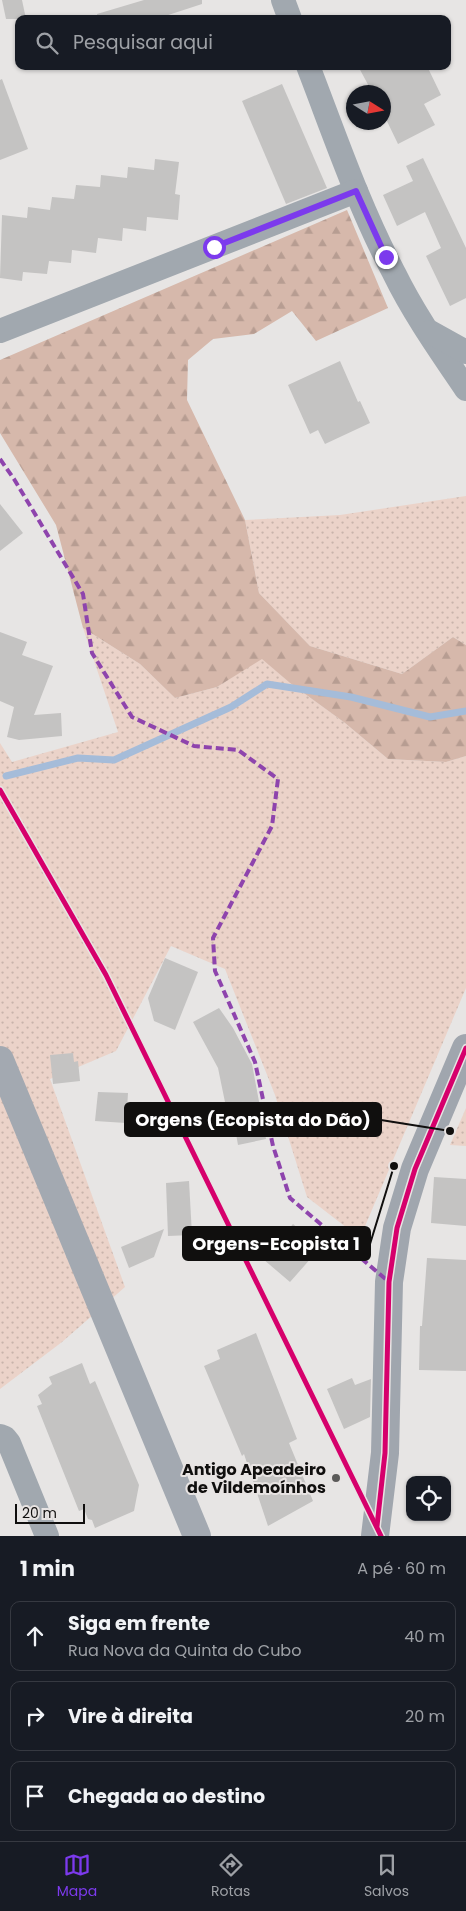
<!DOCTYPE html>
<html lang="pt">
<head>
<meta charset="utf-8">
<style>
	:root { --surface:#171b24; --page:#20242c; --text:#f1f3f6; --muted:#9ea1a6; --line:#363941; --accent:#7c3aed }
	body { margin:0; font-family:Poppins,sans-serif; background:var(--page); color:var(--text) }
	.controls { position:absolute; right:15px; bottom:15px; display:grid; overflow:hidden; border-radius:10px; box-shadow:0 1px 4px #0004 }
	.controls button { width:45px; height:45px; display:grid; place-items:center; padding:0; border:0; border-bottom:1px solid var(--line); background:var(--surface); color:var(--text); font:25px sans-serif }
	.compass { position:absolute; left:346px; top:85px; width:45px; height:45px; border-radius:50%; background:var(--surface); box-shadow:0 1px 4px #0004; rotate:101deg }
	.scale { position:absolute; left:15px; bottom:12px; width:70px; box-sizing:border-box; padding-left:5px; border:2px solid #100f0e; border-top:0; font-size:14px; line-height:18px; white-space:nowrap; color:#100f0e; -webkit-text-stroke:4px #e8e4e3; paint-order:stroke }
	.stop { position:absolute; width:15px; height:15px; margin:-11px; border:4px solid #7c3aed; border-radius:50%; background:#fff }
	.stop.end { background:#7c3aed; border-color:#fff; box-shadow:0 1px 5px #0008 }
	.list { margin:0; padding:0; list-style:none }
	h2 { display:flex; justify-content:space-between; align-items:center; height:65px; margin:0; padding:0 20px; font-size:21px }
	h2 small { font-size:16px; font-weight:400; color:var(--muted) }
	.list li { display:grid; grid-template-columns:32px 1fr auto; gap:15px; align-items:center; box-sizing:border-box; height:70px; margin:0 10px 10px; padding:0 10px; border:1px solid var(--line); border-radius:10px }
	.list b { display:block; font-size:19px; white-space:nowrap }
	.list p { margin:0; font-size:16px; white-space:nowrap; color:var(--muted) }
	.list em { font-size:16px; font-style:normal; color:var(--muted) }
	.icon { flex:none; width:28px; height:28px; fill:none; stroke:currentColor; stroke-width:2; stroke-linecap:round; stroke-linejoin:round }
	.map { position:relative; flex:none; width:466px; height:1536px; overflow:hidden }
	.search { position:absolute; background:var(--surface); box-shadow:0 1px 4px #0004; left:15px; right:15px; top:15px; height:55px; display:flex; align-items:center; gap:12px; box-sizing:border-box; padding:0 18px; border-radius:10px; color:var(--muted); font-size:19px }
	.sheet { height:305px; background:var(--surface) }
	nav { display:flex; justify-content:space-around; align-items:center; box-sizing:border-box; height:70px; border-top:1px solid var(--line); background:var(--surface); font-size:14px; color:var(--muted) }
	nav a { display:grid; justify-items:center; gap:2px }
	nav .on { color:var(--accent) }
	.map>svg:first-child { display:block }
	.grass { fill:url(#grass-dots) }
	.forest { fill:url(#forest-firs) }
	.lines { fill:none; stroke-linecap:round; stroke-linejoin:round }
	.stream { stroke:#a5bcd9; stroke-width:7 }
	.building { fill:#c4c3c2 }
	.street { stroke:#a1a8af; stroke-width:24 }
	.secondary { stroke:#a0a6ae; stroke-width:28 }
	.primary { stroke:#a3a9b1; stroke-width:28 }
	.quiet { stroke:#8e44ad; stroke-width:4; stroke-dasharray:8 4; stroke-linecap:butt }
	.cycleway-casing { stroke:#e8e4e3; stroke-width:8 }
	.cycleway { stroke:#d6006c; stroke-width:5 }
	.route { stroke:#7c3aed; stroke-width:6 }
	.poi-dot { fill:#5b5a59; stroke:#e8e4e3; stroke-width:2 }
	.labels { text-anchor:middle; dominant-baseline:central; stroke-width:4; stroke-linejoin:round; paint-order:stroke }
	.poi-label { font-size:16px; font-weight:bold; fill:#100f0e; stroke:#e8e4e3; text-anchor:end }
	.leader { fill:none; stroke:#100f0e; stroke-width:2 }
	.callout-dot { fill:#100f0e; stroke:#e8e4e3; stroke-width:2 }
	.callout { fill:#100f0e; stroke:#100f0e; stroke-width:2 }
	.callout-label { font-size:18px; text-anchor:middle; font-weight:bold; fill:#fff }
</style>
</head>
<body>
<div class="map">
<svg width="466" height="1536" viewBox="0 0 466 1536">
	<defs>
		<pattern id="grass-dots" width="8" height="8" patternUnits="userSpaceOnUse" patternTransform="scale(1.25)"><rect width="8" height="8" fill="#ebd3c9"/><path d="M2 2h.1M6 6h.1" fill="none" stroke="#c8b4ab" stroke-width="1.8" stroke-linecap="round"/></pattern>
		<pattern id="forest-firs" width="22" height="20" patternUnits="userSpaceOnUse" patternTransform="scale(1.25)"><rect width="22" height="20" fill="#d6b8ab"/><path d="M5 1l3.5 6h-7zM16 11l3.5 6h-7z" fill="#b79d92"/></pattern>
	</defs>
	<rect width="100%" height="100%" fill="#e7e5e4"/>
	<g class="grass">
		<path d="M 466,496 L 466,645 L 453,637 L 402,674 L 310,646 L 259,593 L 245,520 L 340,515 Z"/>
		<path d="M 83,628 L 140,664 L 175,698 L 217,687 L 262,658 L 290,683 L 345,723 L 388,759 L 446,762 L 466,756 L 466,988 L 360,1238 L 307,1197 L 275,1095 L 225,969 L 171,946 L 116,1051 L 50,1079 L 125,1287 L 62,1342 L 0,1389 L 0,743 L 12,762 L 118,732 Z"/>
		<path d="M 466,1108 L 466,1146 L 450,1145 Z"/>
	</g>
	<path class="forest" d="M 347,210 L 388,308 L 316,341 L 292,311 L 254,334 L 213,339 L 188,360 L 187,400 L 245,520 L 259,593 L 310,646 L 402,674 L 453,637 L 466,645 L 466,756 L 446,762 L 388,759 L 345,723 L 290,683 L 262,659 L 217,687 L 175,698 L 140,664 L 83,628 L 56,525 L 0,433 L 0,360 Z"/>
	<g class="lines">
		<path class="stream" d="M 6,776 L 78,758 L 114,760 L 231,707 L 267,684 L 351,697 L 430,717 L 466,711"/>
	</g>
	<g class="building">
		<path d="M 2,0 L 22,0 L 26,19 L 6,19 Z"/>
		<path d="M 144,0 L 202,0 L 202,4 L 156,19 L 98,19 L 97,14 Z"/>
		<path d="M 358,66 L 427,66 L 441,95 L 424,104 L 435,125 L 398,144 L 384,115 L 384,92 L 372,92 Z"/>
		<path d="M 2,79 L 28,149 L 0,160 L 0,80 Z"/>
		<path d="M 282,84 L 327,188 L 286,204 L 242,101 Z"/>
		<path d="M 423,158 L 466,248 L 466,298 L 450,306 L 426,256 L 441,248 L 425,212 L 397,226 L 383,195 L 413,181 L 406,166 Z"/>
		<path d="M 155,159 L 179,162 L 175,194 L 180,195 L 178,220 L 147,217 L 146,231 L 123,228 L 122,241 L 98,238 L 96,253 L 72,250 L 71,263 L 49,261 L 47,274 L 23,272 L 22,281 L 0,278 L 2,215 L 27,218 L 28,207 L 50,210 L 52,197 L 74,199 L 76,185 L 100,187 L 101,175 L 127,178 L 128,167 L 154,170 Z"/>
		<path d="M 340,361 L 358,402 L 360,401 L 370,423 L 325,444 L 318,430 L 310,434 L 288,385 Z"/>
		<path d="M 0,504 L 23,533 L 0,551 Z"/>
		<path d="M 0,632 L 27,642 L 22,655 L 53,666 L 34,715 L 61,713 L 62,736 L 19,740 L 7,737 L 14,707 L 0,701 Z"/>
		<path d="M 165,958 L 198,972 L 175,1030 L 154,1021 L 148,998 Z"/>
		<path d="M 219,1008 L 233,1028 L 252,1064 L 266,1139 L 238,1145 L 231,1106 L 226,1107 L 218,1068 L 193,1022 Z"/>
		<path d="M 73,1053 L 74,1062 L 78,1061 L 80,1081 L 53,1084 L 50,1055 Z"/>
		<path d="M 98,1092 L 128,1093 L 126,1123 L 95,1121 Z"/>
		<path d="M 434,1177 L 466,1179 L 466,1226 L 431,1223 Z"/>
		<path d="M 189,1181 L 192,1235 L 168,1236 L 166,1183 Z"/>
		<path d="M 293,1224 L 320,1248 L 290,1282 L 263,1259 Z"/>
		<path d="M 164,1229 L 154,1257 L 129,1268 L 121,1247 Z"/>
		<path d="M 427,1258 L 466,1260 L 466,1371 L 419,1370 L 420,1326 L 422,1326 Z"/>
		<path d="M 256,1333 L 297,1439 L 289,1443 L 313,1501 L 268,1526 L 244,1454 L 242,1456 L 204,1366 L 220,1359 L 217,1350 Z"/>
		<path d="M 82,1363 L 90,1384 L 95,1381 L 139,1485 L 134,1511 L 95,1528 L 92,1520 L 88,1519 L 84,1509 L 79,1511 L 37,1406 L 42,1404 L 38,1395 L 52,1384 L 49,1377 Z"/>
		<path d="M 352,1378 L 355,1385 L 371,1379 L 370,1417 L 344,1429 L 327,1389 Z"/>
	</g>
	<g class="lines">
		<g class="street">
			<path d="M 283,0 L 290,19"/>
			<path d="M 308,66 C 335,136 359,207 394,273 C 414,314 441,352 466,389"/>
			<path d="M 0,331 L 356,191"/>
			<path d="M 430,332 L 466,352"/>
			<path d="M 0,1436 L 5,1438 L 9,1443 L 47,1536"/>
		</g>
		<path class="secondary" d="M 375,1536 L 385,1453 L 389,1282 L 397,1228 L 415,1169 L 466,1048"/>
		<path class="primary" d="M 0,1060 L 197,1536"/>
		<path class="quiet" d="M 0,459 L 14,479 L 83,594 L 92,653 L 132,717 L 194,746 L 238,750 L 278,779 L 272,826 L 213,938 L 215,971 L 255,1062 L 273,1146 L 290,1198 L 389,1282"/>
		<g class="cycleway-casing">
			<g id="cycleway">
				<path d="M 0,790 L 106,975 L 381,1536"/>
				<path d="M 377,1526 L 385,1453 L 389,1282 L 397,1228 L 415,1169 L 466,1048"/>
			</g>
		</g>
		<use href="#cycleway" class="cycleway"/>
	</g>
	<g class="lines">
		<path class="route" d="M 214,247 L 356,191 L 386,257"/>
	</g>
	<circle class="poi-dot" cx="336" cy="1478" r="5"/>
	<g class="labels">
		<g class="poi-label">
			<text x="326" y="1469">Antigo Apeadeiro<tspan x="326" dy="18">de Vildemoínhos</tspan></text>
		</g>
	</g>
	<path class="leader" d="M450 1131L381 1120M394 1166L370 1244"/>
	<g class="callout-dot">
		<circle cx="450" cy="1131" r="5"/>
		<circle cx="394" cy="1166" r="5"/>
	</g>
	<g class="callout">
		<rect x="125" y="1103" width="256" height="33" rx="5"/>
		<rect x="183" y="1227" width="187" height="33" rx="5"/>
	</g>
	<g class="callout-label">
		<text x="253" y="1126">Orgens (Ecopista do Dão)</text>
		<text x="276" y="1250">Orgens-Ecopista 1</text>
	</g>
</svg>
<div class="controls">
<button><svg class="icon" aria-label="locate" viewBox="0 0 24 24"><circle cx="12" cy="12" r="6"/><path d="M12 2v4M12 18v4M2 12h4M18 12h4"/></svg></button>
</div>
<svg class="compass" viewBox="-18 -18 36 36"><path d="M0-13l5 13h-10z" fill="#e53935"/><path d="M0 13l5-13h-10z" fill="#9ea1a6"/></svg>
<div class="scale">20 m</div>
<div class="stop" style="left:214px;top:247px"></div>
<div class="stop end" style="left:386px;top:257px"></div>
<div class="search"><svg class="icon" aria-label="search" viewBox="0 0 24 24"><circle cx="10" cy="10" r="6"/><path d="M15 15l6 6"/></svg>Pesquisar aqui</div>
</div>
<section class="sheet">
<h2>1 min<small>A pé · 60 m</small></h2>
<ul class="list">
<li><svg class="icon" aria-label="ahead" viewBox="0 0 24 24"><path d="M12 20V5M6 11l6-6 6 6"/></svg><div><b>Siga em frente</b><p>Rua Nova da Quinta do Cubo</p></div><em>40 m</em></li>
<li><svg class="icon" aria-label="right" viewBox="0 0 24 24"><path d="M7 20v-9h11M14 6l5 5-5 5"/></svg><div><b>Vire à direita</b></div><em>20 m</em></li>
<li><svg class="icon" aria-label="arrive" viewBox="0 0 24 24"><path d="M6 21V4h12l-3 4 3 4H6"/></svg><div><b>Chegada ao destino</b></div></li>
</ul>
</section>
<nav>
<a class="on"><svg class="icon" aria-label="map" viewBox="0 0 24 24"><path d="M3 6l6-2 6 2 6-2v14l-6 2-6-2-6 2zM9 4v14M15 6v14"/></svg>Mapa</a>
<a><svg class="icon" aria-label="directions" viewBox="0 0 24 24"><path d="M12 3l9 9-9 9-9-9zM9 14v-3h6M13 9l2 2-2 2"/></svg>Rotas</a>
<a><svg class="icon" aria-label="saved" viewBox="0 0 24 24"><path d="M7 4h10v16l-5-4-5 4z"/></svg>Salvos</a>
</nav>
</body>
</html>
